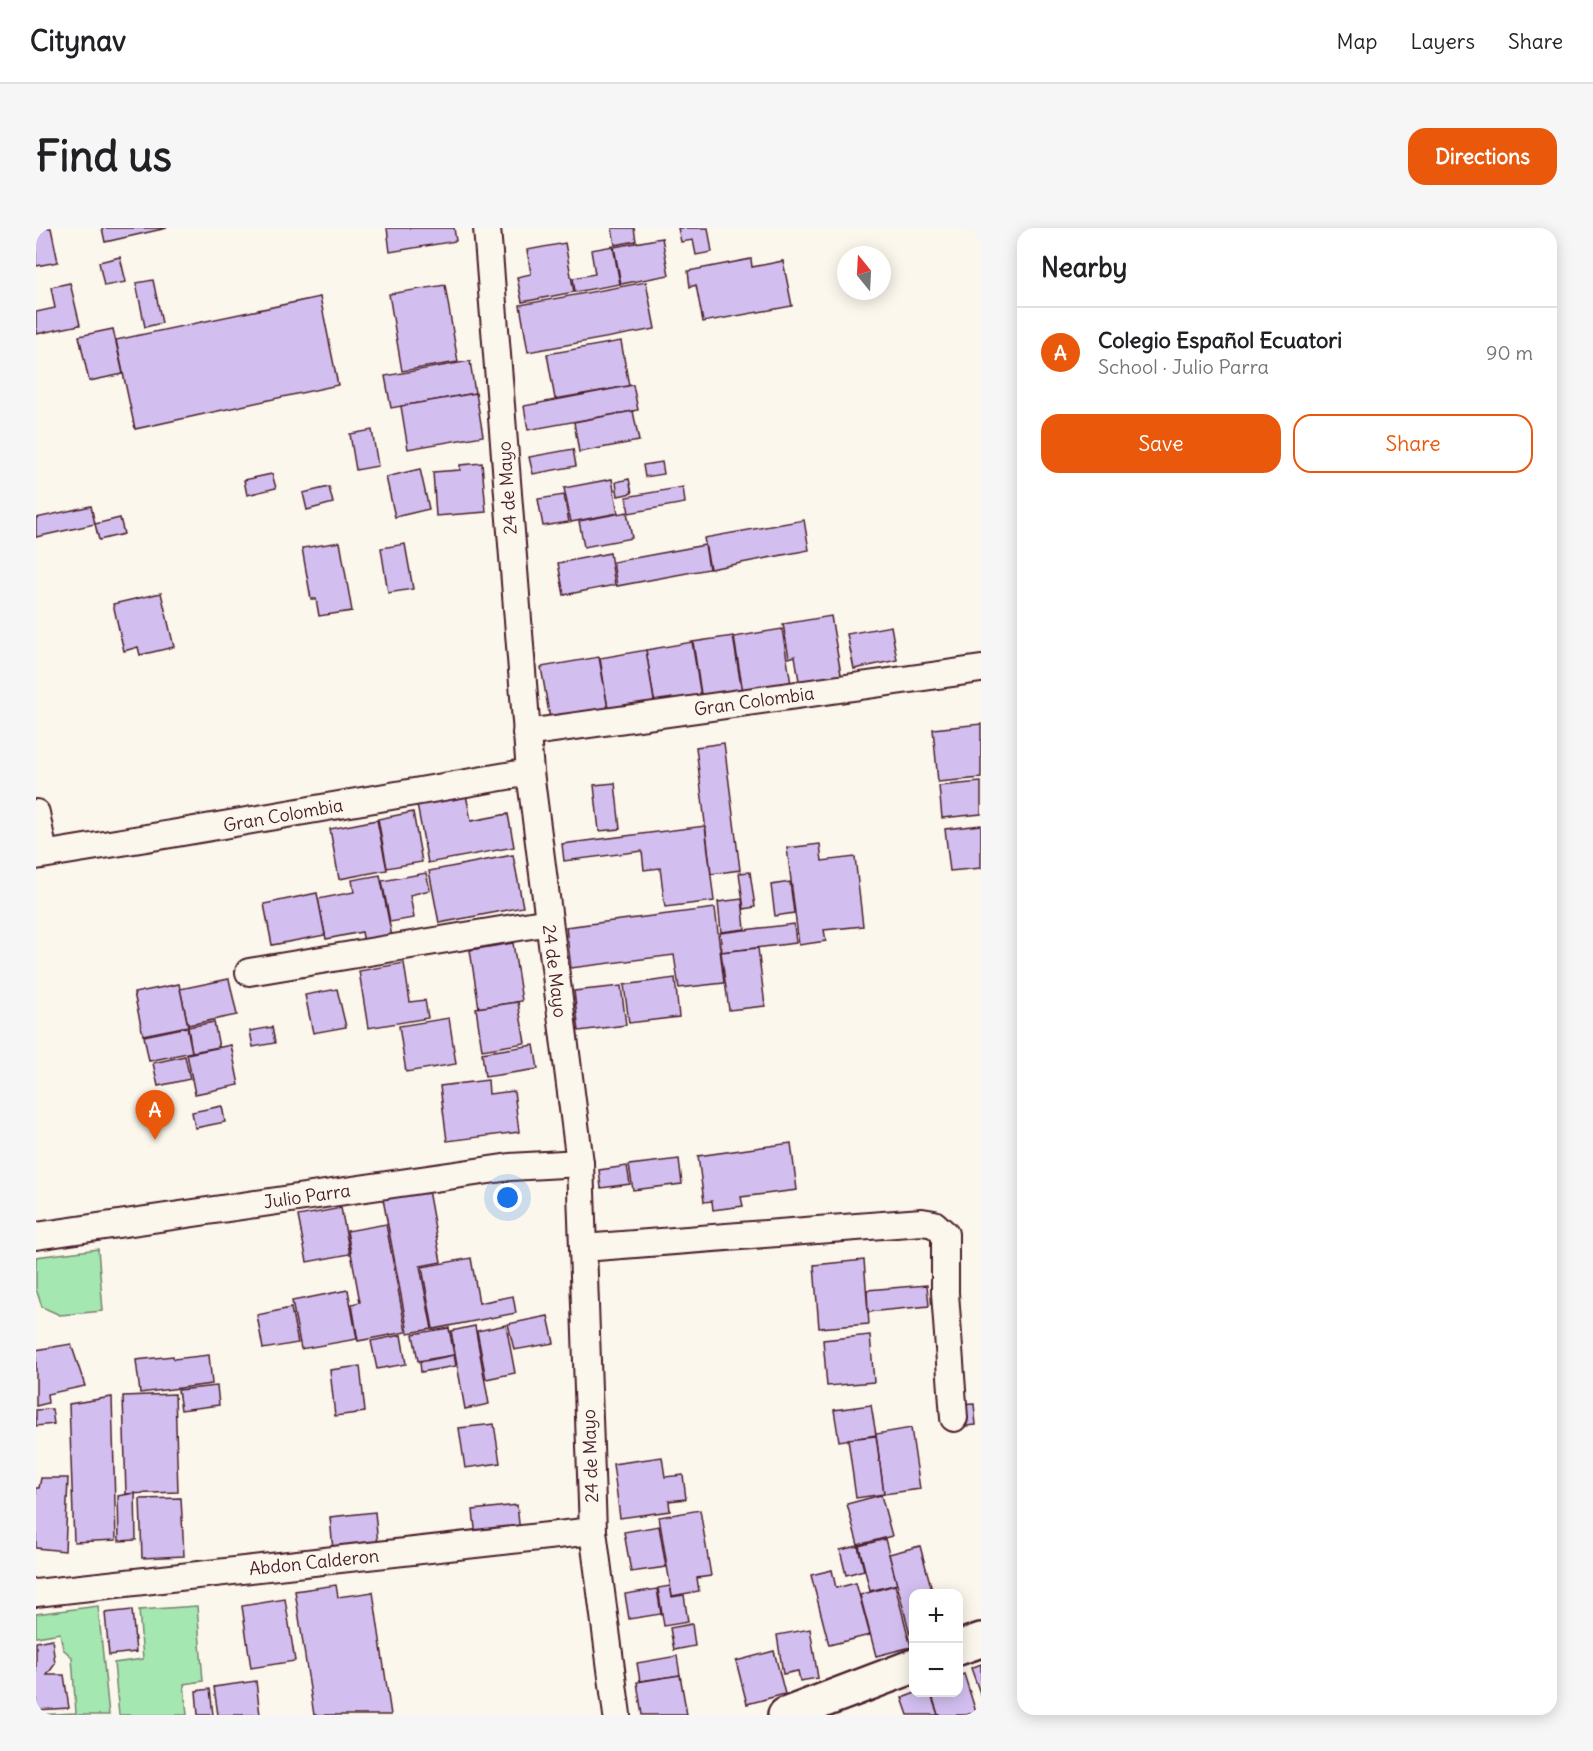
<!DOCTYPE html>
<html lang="en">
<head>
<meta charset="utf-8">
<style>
	:root { --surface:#fff; --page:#f6f6f6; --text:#202124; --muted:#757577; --line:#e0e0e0; --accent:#ea580c }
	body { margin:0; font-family:Delius,sans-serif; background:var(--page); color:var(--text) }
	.controls { position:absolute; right:18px; bottom:18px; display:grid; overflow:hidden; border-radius:12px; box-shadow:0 3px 15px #0003 }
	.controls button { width:54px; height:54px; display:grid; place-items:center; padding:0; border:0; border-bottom:2px solid var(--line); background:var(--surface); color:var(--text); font:30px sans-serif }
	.compass { position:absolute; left:801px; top:18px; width:54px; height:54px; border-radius:50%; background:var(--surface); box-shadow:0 3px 15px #0003; rotate:342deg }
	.you { position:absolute; left:472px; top:970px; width:21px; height:21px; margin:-15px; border:4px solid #fff; border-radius:50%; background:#1a73e8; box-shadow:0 0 0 9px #1a73e833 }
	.badge { display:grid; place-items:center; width:39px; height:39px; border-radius:50%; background:var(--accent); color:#fff; font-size:20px; font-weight:700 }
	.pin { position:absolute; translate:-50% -50px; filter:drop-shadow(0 2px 3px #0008) }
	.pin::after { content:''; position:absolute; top:32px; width:21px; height:18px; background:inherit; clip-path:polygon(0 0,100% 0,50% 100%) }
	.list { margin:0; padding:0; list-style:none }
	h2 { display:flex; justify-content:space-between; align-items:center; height:78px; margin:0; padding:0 24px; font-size:26px }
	h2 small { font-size:20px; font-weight:400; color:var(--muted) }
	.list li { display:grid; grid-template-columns:39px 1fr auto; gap:18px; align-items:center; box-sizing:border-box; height:90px; padding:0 24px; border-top:2px solid var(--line) }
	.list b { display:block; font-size:22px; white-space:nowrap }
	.list p { margin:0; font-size:20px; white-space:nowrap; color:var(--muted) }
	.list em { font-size:20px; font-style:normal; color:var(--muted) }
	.actions { display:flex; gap:12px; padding:18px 24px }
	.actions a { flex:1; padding:14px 0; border:2px solid var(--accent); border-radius:18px; text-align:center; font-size:21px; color:var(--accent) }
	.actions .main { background:var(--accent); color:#fff }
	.map { position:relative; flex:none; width:945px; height:1487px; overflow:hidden; border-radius:18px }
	header { display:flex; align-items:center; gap:36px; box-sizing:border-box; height:84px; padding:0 30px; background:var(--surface); border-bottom:2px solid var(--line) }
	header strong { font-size:28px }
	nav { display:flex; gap:33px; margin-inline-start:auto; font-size:21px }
	.intro { display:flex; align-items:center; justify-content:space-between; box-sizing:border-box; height:144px; padding:0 36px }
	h1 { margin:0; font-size:42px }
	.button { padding:15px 27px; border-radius:18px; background:var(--accent); color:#fff; font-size:21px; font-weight:700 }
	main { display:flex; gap:36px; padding:0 36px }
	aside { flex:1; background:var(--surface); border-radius:18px; box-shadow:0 3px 15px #0003 }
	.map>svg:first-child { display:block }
	.green { fill:#a4e7b1; stroke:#77836e; stroke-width:1.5 }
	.building { fill:#d2bff0; stroke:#4a1f2b; stroke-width:1.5 }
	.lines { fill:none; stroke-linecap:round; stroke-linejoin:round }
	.street-casing { stroke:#4a1f2b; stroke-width:30 }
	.secondary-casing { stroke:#4a1f2b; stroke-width:38 }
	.street { stroke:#fbf7ec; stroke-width:26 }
	.secondary { stroke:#fbf7ec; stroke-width:33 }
	.labels { text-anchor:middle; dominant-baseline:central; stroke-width:5; stroke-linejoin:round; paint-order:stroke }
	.street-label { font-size:18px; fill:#4a1f2b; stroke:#fbf7ec }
</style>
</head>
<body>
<header>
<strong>Citynav</strong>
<nav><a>Map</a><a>Layers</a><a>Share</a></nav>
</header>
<div class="intro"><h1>Find us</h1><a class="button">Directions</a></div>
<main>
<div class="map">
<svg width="945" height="1487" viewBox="0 0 945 1487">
	<rect width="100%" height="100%" fill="#fbf7ec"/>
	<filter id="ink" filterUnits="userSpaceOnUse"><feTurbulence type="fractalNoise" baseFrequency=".0167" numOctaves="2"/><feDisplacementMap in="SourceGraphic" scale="12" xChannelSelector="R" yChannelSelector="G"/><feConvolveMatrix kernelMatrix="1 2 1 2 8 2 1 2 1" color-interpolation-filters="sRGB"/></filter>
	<g filter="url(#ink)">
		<g class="green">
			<path d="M 62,1021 L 67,1083 L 24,1087 L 6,1079 L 0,1061 L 0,1029 Z"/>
			<path d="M 62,1378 L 73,1487 L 0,1487 L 40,1485 L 36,1429 L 27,1421 L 24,1405 L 0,1409 L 0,1386 Z"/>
			<path d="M 161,1378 L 167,1453 L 148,1456 L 151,1487 L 83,1487 L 78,1435 L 107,1431 L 103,1382 Z"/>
		</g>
		<g class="building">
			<path d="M 0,0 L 15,0 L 22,34 L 0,38 Z"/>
			<path d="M 66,0 L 131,0 L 69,14 Z"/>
			<path d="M 351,0 L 418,0 L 420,13 L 354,24 Z"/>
			<path d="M 576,0 L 598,0 L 600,13 L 579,17 Z"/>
			<path d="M 642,0 L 672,0 L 676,24 L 660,27 L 657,12 L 645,14 Z"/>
			<path d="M 626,10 L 633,47 L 585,56 L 578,19 Z"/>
			<path d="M 529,15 L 538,64 L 486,74 L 481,49 L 495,46 L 491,22 Z"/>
			<path d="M 577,18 L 584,56 L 539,64 L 537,50 L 559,46 L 555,22 Z"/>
			<path d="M 84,29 L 90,54 L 68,58 L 63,34 Z"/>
			<path d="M 715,31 L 716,39 L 747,33 L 756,78 L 667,94 L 660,57 L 654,59 L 652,43 Z"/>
			<path d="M 117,52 L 126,95 L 109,99 L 100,55 Z"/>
			<path d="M 610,54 L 619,101 L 492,124 L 484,77 Z"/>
			<path d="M 34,55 L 44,97 L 0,106 L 0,84 L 19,80 L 15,59 Z"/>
			<path d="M 409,57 L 422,134 L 366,143 L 353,66 Z"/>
			<path d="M 284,69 L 302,157 L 99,201 L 80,112 Z"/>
			<path d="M 77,101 L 87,146 L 53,153 L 43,108 Z"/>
			<path d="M 585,113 L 593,158 L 519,171 L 511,126 Z"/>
			<path d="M 434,133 L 439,165 L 355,180 L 349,148 Z"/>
			<path d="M 597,157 L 602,182 L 492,202 L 488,178 Z"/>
			<path d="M 440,165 L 447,208 L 372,221 L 365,178 Z"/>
			<path d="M 597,183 L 603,213 L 543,224 L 538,194 Z"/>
			<path d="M 336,202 L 342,238 L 320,242 L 314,206 Z"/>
			<path d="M 537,221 L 540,238 L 497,246 L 493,229 Z"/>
			<path d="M 626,234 L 628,246 L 609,249 L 607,237 Z"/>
			<path d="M 446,235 L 450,284 L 400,288 L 397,244 L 424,242 L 424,237 Z"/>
			<path d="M 384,241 L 393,281 L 359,289 L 350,249 Z"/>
			<path d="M 236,246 L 240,260 L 211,267 L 208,252 Z"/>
			<path d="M 576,251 L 582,285 L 535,294 L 528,260 Z"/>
			<path d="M 593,251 L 596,265 L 582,268 L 580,254 Z"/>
			<path d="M 293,259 L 297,275 L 271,282 L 267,265 Z"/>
			<path d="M 647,259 L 649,275 L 593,285 L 590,269 Z"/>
			<path d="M 528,267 L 533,294 L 507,298 L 502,271 Z"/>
			<path d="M 55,278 L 59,296 L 0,309 L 0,290 Z"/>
			<path d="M 591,284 L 596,310 L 548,319 L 543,293 Z"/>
			<path d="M 84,290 L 88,306 L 63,312 L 59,296 Z"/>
			<path d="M 768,292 L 773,322 L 674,341 L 668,310 Z"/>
			<path d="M 304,314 L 316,383 L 283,388 L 280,371 L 275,371 L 266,320 Z"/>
			<path d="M 369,316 L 377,361 L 352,365 L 345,320 Z"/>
			<path d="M 669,317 L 673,341 L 581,358 L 577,334 Z"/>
			<path d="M 574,325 L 579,357 L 528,367 L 522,335 Z"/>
			<path d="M 125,365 L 138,419 L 104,427 L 102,419 L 88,423 L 77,376 Z"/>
			<path d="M 795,388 L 806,452 L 764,459 L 759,428 L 753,430 L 747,396 Z"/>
			<path d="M 855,398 L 861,432 L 818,441 L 811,406 Z"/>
			<path d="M 746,401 L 755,456 L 707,464 L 698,409 Z"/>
			<path d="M 697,408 L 706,465 L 666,472 L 657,414 Z"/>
			<path d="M 656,414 L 665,469 L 619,477 L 610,422 Z"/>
			<path d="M 610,422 L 618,473 L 572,481 L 564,430 Z"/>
			<path d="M 563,429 L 572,481 L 514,491 L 505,439 Z"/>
			<path d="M 945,496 L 945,550 L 902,554 L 897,501 Z"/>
			<path d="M 688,515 L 704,642 L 675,646 L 660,519 Z"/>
			<path d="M 945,554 L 945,586 L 906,590 L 903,558 Z"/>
			<path d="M 579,555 L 584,601 L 563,603 L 558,557 Z"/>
			<path d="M 429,561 L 435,593 L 472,586 L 478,619 L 392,635 L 380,571 Z"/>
			<path d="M 377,584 L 386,634 L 351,640 L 342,591 Z"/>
			<path d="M 341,592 L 351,642 L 303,651 L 294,601 Z"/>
			<path d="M 945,597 L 945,640 L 914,643 L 909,601 Z"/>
			<path d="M 669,598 L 678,673 L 629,679 L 624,640 L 608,642 L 606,623 L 528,633 L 526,616 Z"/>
			<path d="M 784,616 L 786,633 L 819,629 L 827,698 L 788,702 L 790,713 L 763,717 L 751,620 Z"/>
			<path d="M 477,627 L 487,679 L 403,695 L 393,643 Z"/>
			<path d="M 714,644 L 719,679 L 708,681 L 703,645 Z"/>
			<path d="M 390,645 L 394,662 L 374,667 L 378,690 L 354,694 L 346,653 Z"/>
			<path d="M 344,647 L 357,714 L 329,720 L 326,704 L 290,711 L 282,671 L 318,664 L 316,652 Z"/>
			<path d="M 754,654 L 758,685 L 739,688 L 735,657 Z"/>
			<path d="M 281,665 L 289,707 L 236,717 L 228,676 Z"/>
			<path d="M 706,671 L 709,701 L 685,704 L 682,674 Z"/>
			<path d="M 679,680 L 688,755 L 643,760 L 638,727 L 535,740 L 530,699 Z"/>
			<path d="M 758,696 L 760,715 L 686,724 L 684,705 Z"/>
			<path d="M 477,715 L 486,773 L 443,780 L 434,722 Z"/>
			<path d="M 722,720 L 729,778 L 693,782 L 685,724 Z"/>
			<path d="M 368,735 L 374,774 L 389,772 L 392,790 L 332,800 L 323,743 Z"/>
			<path d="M 639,750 L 643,789 L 593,795 L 588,757 Z"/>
			<path d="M 193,751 L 201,787 L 152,797 L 144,761 Z"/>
			<path d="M 143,756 L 152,798 L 107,807 L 98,765 Z"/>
			<path d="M 585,758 L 590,797 L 543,803 L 538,763 Z"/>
			<path d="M 301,761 L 310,799 L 277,805 L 269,767 Z"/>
			<path d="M 482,774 L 489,815 L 446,822 L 440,780 Z"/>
			<path d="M 413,790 L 420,836 L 370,844 L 363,798 Z"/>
			<path d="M 178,794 L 183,819 L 156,824 L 152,799 Z"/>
			<path d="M 151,799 L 156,824 L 113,833 L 108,808 Z"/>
			<path d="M 236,799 L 239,815 L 217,819 L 214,803 Z"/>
			<path d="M 195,817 L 203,857 L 159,866 L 151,826 Z"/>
			<path d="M 498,817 L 502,841 L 449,849 L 446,825 Z"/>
			<path d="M 149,828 L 154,851 L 122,858 L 117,835 Z"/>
			<path d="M 452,852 L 453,866 L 478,863 L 483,904 L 411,913 L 404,858 Z"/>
			<path d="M 186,878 L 189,894 L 159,900 L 156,884 Z"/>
			<path d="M 755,915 L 761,962 L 705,969 L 707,978 L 677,982 L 676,973 L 668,974 L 662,928 Z"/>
			<path d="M 643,931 L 646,956 L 597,962 L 593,937 Z"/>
			<path d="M 591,938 L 594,956 L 565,960 L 563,942 Z"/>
			<path d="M 392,962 L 405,1034 L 384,1038 L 396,1101 L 372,1105 L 347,971 Z"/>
			<path d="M 305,980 L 314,1026 L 271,1034 L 262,988 Z"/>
			<path d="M 350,996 L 370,1104 L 322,1113 L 316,1076 L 324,1074 L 311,1003 Z"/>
			<path d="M 435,1030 L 443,1075 L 477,1068 L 480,1085 L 397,1101 L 386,1039 Z"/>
			<path d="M 828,1032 L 833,1096 L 783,1100 L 778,1037 Z"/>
			<path d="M 891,1057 L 893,1078 L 832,1084 L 831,1062 Z"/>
			<path d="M 312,1062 L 321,1111 L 265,1121 L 256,1073 Z"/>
			<path d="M 255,1080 L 262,1115 L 227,1121 L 221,1087 Z"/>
			<path d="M 512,1088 L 518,1115 L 478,1122 L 472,1096 Z"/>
			<path d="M 470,1097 L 479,1145 L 450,1151 L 441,1103 Z"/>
			<path d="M 439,1098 L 453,1176 L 429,1181 L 415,1103 Z"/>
			<path d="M 413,1100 L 418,1127 L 382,1133 L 377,1106 Z"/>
			<path d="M 365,1107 L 370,1136 L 341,1141 L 335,1113 Z"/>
			<path d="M 834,1107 L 838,1154 L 791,1158 L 787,1112 Z"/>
			<path d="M 35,1116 L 49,1158 L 11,1166 L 12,1175 L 0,1178 L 0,1122 Z"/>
			<path d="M 173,1127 L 176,1156 L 104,1165 L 100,1132 L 137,1128 L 138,1131 Z"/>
			<path d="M 418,1127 L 420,1138 L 385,1144 L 384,1134 Z"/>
			<path d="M 324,1138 L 329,1184 L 299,1188 L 294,1142 Z"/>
			<path d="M 181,1158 L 183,1177 L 145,1182 L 142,1162 Z"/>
			<path d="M 139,1166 L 142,1264 L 90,1266 L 87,1168 Z"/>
			<path d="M 76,1169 L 80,1312 L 38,1314 L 33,1176 Z"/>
			<path d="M 938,1176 L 940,1197 L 920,1199 L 918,1177 Z"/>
			<path d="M 835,1177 L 840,1207 L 803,1213 L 798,1182 Z"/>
			<path d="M 16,1181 L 18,1196 L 0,1198 L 0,1182 Z"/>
			<path d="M 458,1196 L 464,1235 L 429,1240 L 423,1200 Z"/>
			<path d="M 875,1200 L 884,1261 L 848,1266 L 840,1206 Z"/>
			<path d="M 840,1208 L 848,1266 L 820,1270 L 812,1211 Z"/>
			<path d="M 626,1229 L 629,1249 L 647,1247 L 650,1271 L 633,1273 L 634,1283 L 584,1290 L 577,1236 Z"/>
			<path d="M 5,1250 L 32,1250 L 29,1323 L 0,1320 L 0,1260 L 3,1260 Z"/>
			<path d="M 99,1265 L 100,1312 L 83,1313 L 82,1268 Z"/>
			<path d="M 845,1267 L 856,1308 L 822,1317 L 811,1276 Z"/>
			<path d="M 145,1270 L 148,1328 L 106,1330 L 104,1271 Z"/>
			<path d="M 481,1277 L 484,1305 L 440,1310 L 437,1282 Z"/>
			<path d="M 664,1282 L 675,1348 L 661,1350 L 663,1363 L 636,1368 L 623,1289 Z"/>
			<path d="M 339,1284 L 342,1317 L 297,1322 L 294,1289 Z"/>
			<path d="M 623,1298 L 630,1339 L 595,1344 L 588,1304 Z"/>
			<path d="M 849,1311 L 861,1356 L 834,1363 L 823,1318 Z"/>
			<path d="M 822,1318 L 828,1342 L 810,1347 L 804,1322 Z"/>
			<path d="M 884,1318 L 897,1366 L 878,1366 L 878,1405 L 874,1406 L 853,1326 Z"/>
			<path d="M 796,1342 L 800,1360 L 820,1355 L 834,1407 L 793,1417 L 775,1347 Z"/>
			<path d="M 300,1357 L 302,1369 L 337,1364 L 355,1487 L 278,1487 L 259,1363 Z"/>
			<path d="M 859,1357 L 875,1419 L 840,1428 L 824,1367 Z"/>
			<path d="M 634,1358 L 636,1369 L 648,1367 L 652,1394 L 628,1398 L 622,1360 Z"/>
			<path d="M 621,1361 L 625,1386 L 593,1391 L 589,1366 Z"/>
			<path d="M 249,1371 L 259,1433 L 215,1440 L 206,1378 Z"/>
			<path d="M 96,1382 L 100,1424 L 73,1427 L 69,1385 Z"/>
			<path d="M 656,1396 L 659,1418 L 638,1422 L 634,1400 Z"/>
			<path d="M 774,1401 L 782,1450 L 764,1453 L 762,1443 L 747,1446 L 741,1407 Z"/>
			<path d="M 16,1411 L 19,1436 L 11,1447 L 28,1447 L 33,1480 L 0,1482 L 0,1414 Z"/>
			<path d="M 738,1423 L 749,1466 L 711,1476 L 700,1433 Z"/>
			<path d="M 641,1428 L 644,1447 L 604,1453 L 601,1435 Z"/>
			<path d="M 945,1436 L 945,1468 L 935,1440 Z"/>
			<path d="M 928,1446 L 940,1484 L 930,1487 L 902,1487 L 895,1464 L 922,1464 L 922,1448 Z"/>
			<path d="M 644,1447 L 651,1487 L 606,1487 L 601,1454 Z"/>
			<path d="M 220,1453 L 224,1487 L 182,1487 L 178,1459 Z"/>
			<path d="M 174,1461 L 177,1487 L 162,1487 L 160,1463 Z"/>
			<path d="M 882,1464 L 894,1464 L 902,1487 L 872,1487 L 866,1470 Z"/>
		</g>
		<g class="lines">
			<g class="street-casing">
				<g id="street">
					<path d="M 451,0 L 494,544 L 544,935 L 557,1303 L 581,1487"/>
					<path d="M 490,505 L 945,441"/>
					<path d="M 0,585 L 8,626"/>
					<path d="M 0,628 L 135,606 L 494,544"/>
					<path d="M 213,744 L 513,694"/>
					<path d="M 0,1008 L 474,939 L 544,935"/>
					<path d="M 547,1020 L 886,994 L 898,996 L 909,1006 L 909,1065 L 918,1190"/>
					<path d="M 0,1365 L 557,1303"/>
				</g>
			</g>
			<g class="secondary-casing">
				<g id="secondary">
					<path d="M 922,1420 L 945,1412"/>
					<path d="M 749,1487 L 878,1438"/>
				</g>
			</g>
			<use href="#street" class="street"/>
			<use href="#secondary" class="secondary"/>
		</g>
	</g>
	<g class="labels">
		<g class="street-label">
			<text transform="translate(471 260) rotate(-94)">24 de Mayo</text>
			<text transform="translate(718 473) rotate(-8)">Gran Colombia</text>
			<text transform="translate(247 587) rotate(-10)">Gran Colombia</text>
			<text transform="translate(519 743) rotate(83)">24 de Mayo</text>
			<text transform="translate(271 968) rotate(-8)">Julio Parra</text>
			<text transform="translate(554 1228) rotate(-92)">24 de Mayo</text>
			<text transform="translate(278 1334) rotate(-6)">Abdon Calderon</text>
		</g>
	</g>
</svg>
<div class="controls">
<button>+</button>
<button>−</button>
</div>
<svg class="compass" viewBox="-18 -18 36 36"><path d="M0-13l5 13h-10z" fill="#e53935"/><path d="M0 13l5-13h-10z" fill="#757577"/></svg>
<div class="you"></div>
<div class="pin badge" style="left:119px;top:912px">A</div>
</div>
<aside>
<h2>Nearby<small></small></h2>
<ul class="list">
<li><span class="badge">A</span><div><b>Colegio Español Ecuatori</b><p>School · Julio Parra</p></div><em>90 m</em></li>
</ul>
<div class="actions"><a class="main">Save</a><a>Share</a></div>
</aside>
</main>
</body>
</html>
